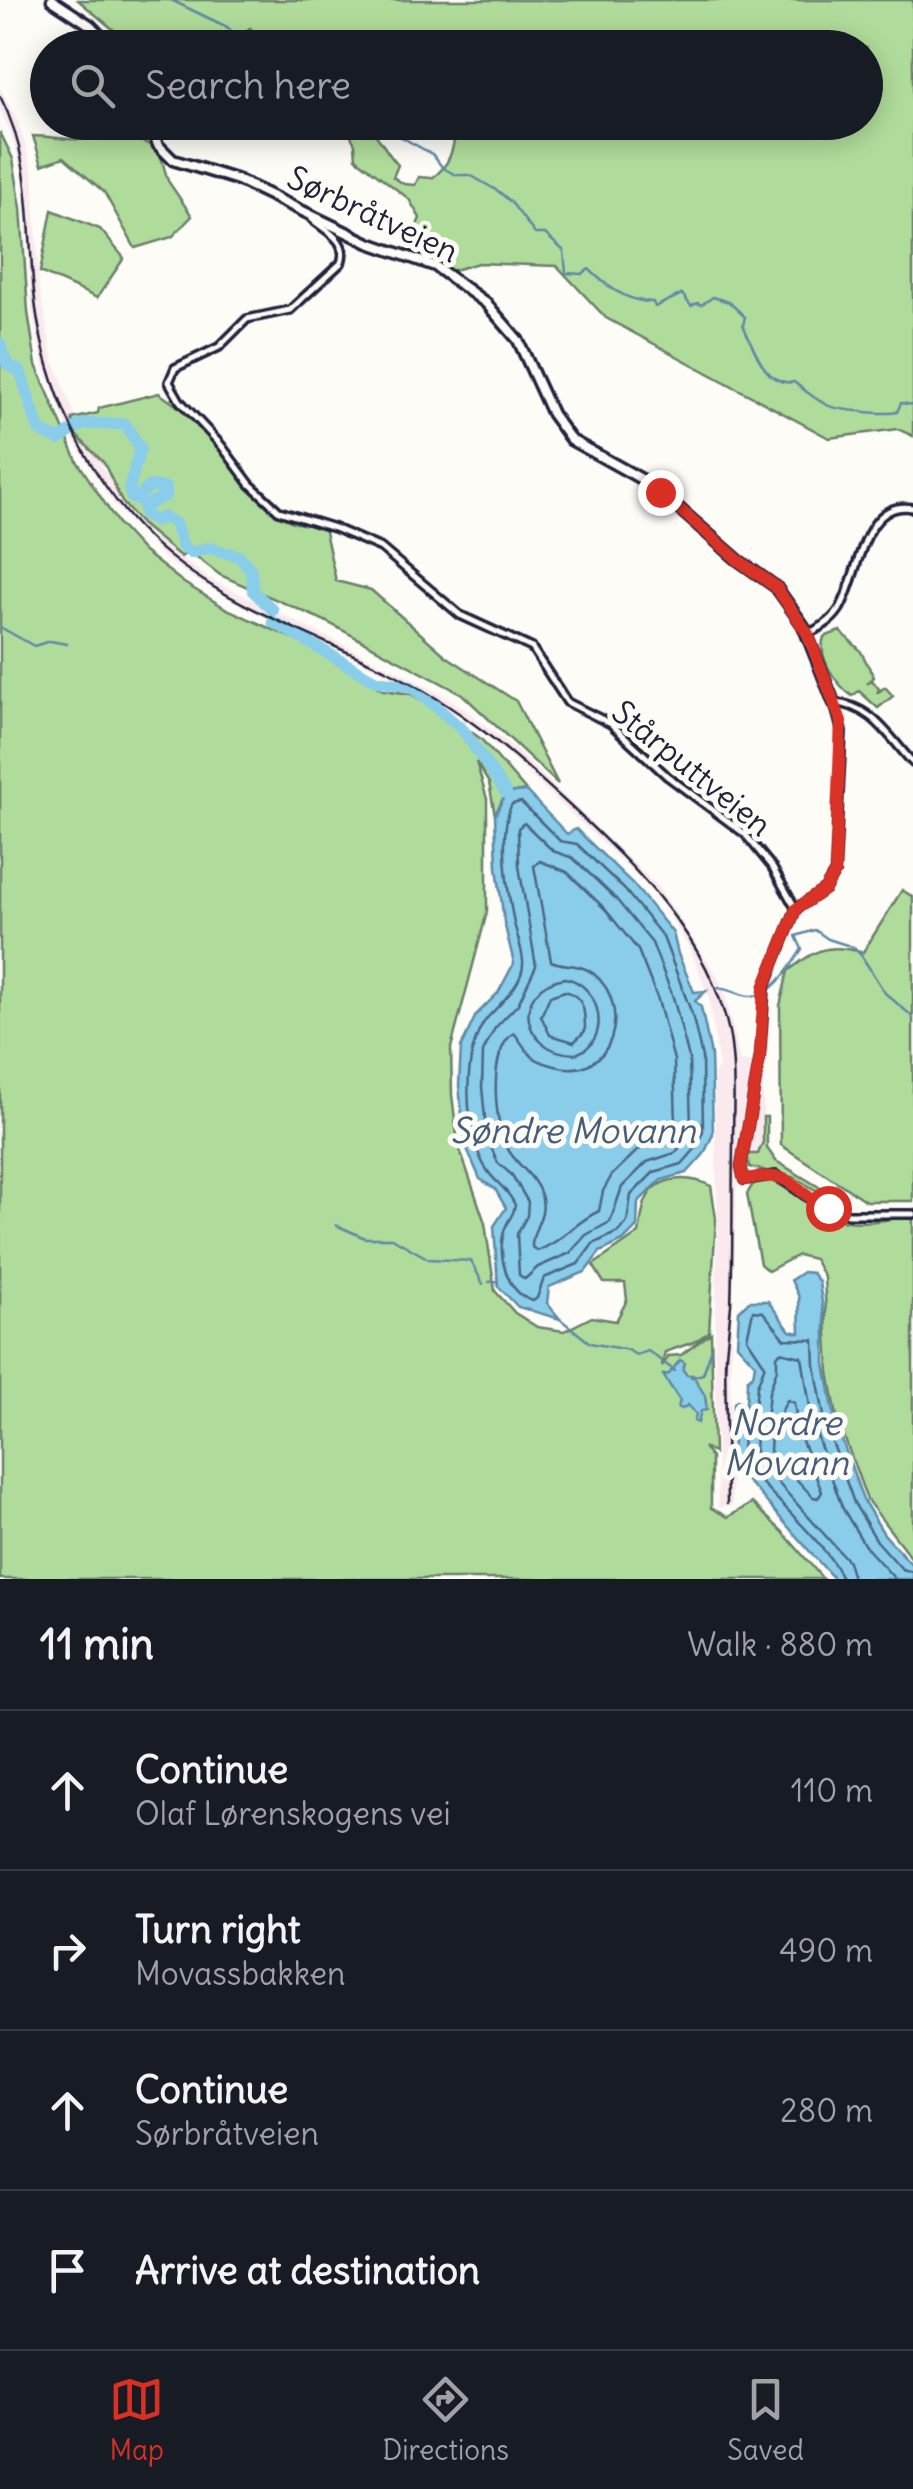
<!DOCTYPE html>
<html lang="en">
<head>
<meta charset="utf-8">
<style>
	:root { --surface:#171b24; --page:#20242c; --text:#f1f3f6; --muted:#9ea1a6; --line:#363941; --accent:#d93025 }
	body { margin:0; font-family:Delius,sans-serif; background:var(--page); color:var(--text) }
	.stop { position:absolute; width:30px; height:30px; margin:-22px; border:8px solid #d93025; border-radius:50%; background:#fff }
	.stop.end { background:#d93025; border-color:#fff; box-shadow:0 2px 10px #0008 }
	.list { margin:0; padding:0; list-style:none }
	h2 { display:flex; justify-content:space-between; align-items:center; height:130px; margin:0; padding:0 40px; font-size:42px }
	h2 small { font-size:32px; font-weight:400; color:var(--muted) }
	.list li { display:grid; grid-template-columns:65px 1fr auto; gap:30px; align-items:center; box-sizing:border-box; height:160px; padding:0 40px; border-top:2px solid var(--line) }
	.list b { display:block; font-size:38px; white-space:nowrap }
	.list p { margin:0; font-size:32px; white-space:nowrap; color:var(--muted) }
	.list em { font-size:32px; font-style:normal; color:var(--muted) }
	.icon { flex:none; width:55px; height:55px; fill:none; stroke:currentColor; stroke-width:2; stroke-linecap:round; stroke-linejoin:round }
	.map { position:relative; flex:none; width:913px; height:1579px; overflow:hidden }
	.search { position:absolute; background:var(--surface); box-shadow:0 5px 25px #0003; left:30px; right:30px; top:30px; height:110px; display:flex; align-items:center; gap:25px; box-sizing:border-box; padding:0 35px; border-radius:55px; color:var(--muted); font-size:38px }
	.sheet { height:770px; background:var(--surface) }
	nav { display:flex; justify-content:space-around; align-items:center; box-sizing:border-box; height:140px; border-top:2px solid var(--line); background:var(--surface); font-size:28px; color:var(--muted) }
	nav a { display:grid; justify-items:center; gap:5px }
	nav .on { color:var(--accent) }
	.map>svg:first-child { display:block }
	.built { fill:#fae9ed }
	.green { fill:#b0dc9b; stroke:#697f6b; stroke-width:2.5 }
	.water { fill:#89cdeb; stroke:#6089a5; stroke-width:2.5 }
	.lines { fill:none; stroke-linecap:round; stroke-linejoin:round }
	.shore { stroke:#4b6681; stroke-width:2.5 }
	.stream { stroke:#6089a5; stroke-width:2.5 }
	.river { stroke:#89cdeb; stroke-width:12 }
	.street-casing { stroke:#22223b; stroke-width:12 }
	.secondary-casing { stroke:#22223b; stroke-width:15 }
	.street { stroke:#fdfcf7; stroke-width:5 }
	.secondary { stroke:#fdfcf7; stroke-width:8 }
	.rail { stroke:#22223b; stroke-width:2.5 }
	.route { stroke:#d93025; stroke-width:12 }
	.labels { text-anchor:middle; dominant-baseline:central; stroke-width:10; stroke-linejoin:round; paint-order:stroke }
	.street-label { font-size:32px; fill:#22223b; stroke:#fdfcf7 }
	.water-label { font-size:35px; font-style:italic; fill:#465e79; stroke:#fdfcf7 }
</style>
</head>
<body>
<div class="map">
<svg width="913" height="1579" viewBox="0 0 913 1579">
	<rect width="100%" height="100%" fill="#fdfcf7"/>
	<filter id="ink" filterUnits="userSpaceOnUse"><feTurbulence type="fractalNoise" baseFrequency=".01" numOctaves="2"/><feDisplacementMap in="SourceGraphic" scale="20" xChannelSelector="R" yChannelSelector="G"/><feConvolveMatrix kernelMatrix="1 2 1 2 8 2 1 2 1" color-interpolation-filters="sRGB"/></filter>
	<g filter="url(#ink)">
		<path class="built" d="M 0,88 L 18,122 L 33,172 L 39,286 L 53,359 L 81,431 L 121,498 L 158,540 L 208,578 L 415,680 L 456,703 L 511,745 L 658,887 L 716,974 L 725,994 L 740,1061 L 763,1063 L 763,1142 L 758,1154 L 738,1155 L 730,1379 L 732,1506 L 718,1507 L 715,1344 L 718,1219 L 714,1075 L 719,1067 L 709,997 L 691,951 L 663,905 L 639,877 L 480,729 L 411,686 L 204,585 L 164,558 L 114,504 L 71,436 L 43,363 L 32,311 L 23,175 L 10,131 L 0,110 Z"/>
		<g class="green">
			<path d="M 78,0 L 913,0 L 913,436 L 898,429 L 829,438 L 606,318 L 557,266 L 478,263 L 444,273 L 403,259 L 420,218 L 409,199 L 356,158 L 355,144 L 349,132 L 361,123 C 382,136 382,148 398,165 L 393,177 L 404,184 L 415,185 L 419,177 L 432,178 C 450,166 454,148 456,126 L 464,123 L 866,122 L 866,48 L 271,48 L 250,28 L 226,47 L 131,47 L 121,36 Z"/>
			<path d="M 0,132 L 13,159 L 21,208 L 28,312 L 36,365 L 77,461 L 119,525 L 144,552 L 184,583 L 227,609 L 298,641 L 383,690 L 411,694 L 446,716 L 445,713 L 481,739 L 526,791 L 506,793 L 495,815 L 489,783 L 476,762 L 487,799 L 487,912 L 451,1048 L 452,1095 L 458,1144 L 485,1223 L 495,1291 L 515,1313 L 537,1327 L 564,1331 L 592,1317 L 616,1321 L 627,1300 L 625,1283 L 604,1283 L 593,1265 L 639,1233 C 641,1223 642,1209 646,1200 C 657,1174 691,1176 711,1186 L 716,1219 L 709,1332 L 694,1342 L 665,1352 L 662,1366 L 669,1356 L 681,1355 L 711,1333 L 714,1453 L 703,1447 L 711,1458 L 711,1508 L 728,1517 L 752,1503 L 782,1531 L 823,1579 L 0,1579 Z"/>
			<path d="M 112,132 L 158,147 L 168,181 L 192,216 L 172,237 L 135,248 L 104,192 L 64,157 L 42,165 L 33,136 C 63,137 86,145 112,132 Z"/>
			<path d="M 52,210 L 100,229 L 124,258 L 97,298 L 40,272 Z"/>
			<path d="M 159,393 C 180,407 201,425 218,444 C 240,470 259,510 293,522 C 303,525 314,525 324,527 L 336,581 L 371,590 L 446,656 L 516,701 L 558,784 L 462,694 L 323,620 L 220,575 L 189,551 L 181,557 L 141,524 L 122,502 L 104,463 L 76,435 L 72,419 L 98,413 L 99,408 Z"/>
			<path d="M 840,631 L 860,650 L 874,677 L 867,684 L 872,680 L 879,689 L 877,693 L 885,687 L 893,696 L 878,708 L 859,691 L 852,696 C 836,684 817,657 824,637 Z"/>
			<path d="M 902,890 L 913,897 L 913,1201 L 866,1201 L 781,1145 L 780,1006 L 788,971 C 817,949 826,943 863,952 Z"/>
			<path d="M 763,1117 L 767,1117 L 767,1148 L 776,1161 L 834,1196 L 836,1202 L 795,1178 L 749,1167 L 747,1154 L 758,1154 L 763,1142 Z"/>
			<path d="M 770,1180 C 792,1189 810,1207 832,1217 C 856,1227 889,1219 913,1216 L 913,1560 L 867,1500 L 837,1417 L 829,1372 L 824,1277 L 814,1259 L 798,1255 L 768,1271 L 760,1264 L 747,1194 L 753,1184 Z"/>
		</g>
		<g class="water">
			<path d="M 526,791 L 567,834 L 576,829 L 633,884 L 673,933 L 678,954 L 694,992 L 706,991 L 695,1001 L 701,1007 L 711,1055 L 713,1134 L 704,1154 L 687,1173 L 661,1180 L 638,1202 L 637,1227 L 623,1241 L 600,1252 L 585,1272 L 549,1287 L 547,1303 L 560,1319 L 518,1307 L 498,1286 L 494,1226 L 506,1208 L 495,1189 L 480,1179 L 465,1144 L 459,1086 L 461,1047 L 476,1015 L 498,993 L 514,963 L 504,922 L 497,867 L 495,815 L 506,793 Z"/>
			<path d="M 803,1272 L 812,1273 L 819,1282 L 825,1322 L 825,1363 L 835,1420 L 863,1500 L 884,1534 L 913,1566 L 913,1579 L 834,1579 L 756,1490 L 732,1467 L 734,1403 L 737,1400 L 746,1404 L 747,1380 L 753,1375 L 755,1364 L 737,1344 L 739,1311 L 749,1301 L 768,1301 L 790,1331 L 800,1333 L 799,1297 L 791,1280 Z"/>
			<path d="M 680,1360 L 685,1363 L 683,1370 L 687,1375 L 693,1375 L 705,1396 L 707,1410 L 701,1411 L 698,1423 L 694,1421 L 696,1414 L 688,1405 L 682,1409 L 678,1407 L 680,1401 L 663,1375 L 669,1374 Z"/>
		</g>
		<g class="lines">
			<g class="shore">
				<path d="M 521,802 L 560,841 L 577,844 L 625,890 L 663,937 L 692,1014 L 702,1057 L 703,1131 L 696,1148 L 682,1164 L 654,1172 L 631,1195 L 627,1222 L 618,1232 L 593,1244 L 578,1264 L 544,1278 L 537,1298 L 533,1301 C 506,1294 495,1251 506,1226 C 509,1218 514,1215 515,1205 C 506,1186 496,1184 487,1170 C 464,1136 460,1049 488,1017 C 501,1003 525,982 523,961 C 522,948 517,936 514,923 C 508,894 498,830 512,804 Z"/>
				<path d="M 524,823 L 553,851 L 573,858 L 616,899 L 652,943 L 673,997 L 689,1058 L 691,1128 L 686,1140 L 675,1153 L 647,1162 L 622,1187 L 610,1222 L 586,1235 L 570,1253 L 538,1267 L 525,1279 L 519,1275 L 517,1234 L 527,1216 L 528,1202 L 512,1175 L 498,1163 L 487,1138 L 482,1087 L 483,1052 L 495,1028 L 518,1004 L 536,966 L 519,866 L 518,828 Z"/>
				<path d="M 540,861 L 567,872 L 605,909 L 638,950 L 658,1000 L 674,1060 L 676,1125 L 673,1132 L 666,1139 L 638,1150 L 612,1175 L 603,1191 L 599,1211 C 572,1224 565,1240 537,1251 L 532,1247 C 531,1229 548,1216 541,1195 C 535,1176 519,1167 509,1151 C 494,1128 487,1049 514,1033 C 520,1040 525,1050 533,1057 C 540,1062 547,1064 555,1066 C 614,1082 633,1006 594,974 C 581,963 565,967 551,961 L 534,866 Z"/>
				<path d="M 565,978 C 601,984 613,1041 576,1054 C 520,1054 510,987 565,978 Z"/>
				<path d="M 565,991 C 585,996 585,1013 585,1031 L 574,1042 L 550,1035 L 541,1016 L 550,996 Z"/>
				<path d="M 787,1400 L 794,1403 L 799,1433 L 822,1492 L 818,1498 L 813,1497 L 770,1451 L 771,1433 Z"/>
				<path d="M 841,1579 C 837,1554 761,1485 742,1462 L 743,1418 L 755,1408 L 757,1386 L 765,1365 L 747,1338 L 753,1311 L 763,1312 L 785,1339 L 814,1340 L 815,1365 L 825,1422 L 854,1503 L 877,1541 L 902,1569 L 913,1572"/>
				<path d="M 853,1579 L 848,1561 L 755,1457 L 756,1426 L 767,1411 L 769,1392 L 777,1369 L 777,1356 L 780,1352 L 802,1357 L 813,1425 L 842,1507 L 865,1546 L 895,1579"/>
			</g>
			<g class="stream">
				<path d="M 171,0 L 227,27 L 245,44 L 255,48"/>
				<path d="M 374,122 L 432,154 L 443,168 L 456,175 L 470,175 L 498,191 L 511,202 L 535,234 L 545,234 L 564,251 L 566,273 L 582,274 L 589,269 C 604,284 625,302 653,302 L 655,307 L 682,294 L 691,306 L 698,303 L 701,305 L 713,297 L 729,302 L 745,317 L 743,325 C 754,347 764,387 794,382 C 804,390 815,399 827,405 C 836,410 887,415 897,412 L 901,403 L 913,405"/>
				<path d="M 0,627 L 34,646 L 50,641 L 67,644"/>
				<path d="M 718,988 C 729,989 739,995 749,996 C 772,998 791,966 802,949 L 796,936 L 815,930 L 828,939 L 853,947 L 861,955 L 885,993 L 913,1017"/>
				<path d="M 336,1225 L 365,1238 L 392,1238 L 429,1259 L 471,1261 L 483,1284"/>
				<path d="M 489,1282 L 497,1281"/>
				<path d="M 560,1319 L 590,1343 L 628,1350 L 636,1355 L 648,1351 L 675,1371"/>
				<path d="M 691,1377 L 703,1374 L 711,1351"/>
			</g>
			<g class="river">
				<path d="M 0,344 L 7,364 L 20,371 L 39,430 L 59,440 L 70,432"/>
				<path d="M 75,428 L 84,424 L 125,424 L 140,448 L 129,489 L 132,498 L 136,499 L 150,486 L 166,488 L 166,495 L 144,507 L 145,515 L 155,521 L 163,517 L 175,523 L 183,547 L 191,553 L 209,548 L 239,556 L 251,570 L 253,591 L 273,610"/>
				<path d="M 273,622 L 376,681 L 409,686 L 421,694 L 463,730 L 506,793"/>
			</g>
			<g class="street-casing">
				<g id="street">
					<path d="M 312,219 C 327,232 349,240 341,263 L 290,310 L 247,319 L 219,347 L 175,368 L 169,382 L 180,401 L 221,445 L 250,484 L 279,511 L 334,528 L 381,548 L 460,615 L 532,648 L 567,702 L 611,724 L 667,776 L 745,834 L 772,867 L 796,909"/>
					<path d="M 807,634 C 820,628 831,622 839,610 C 859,579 861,498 913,508"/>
					<path d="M 913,763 C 890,738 871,704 834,703 L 842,732 L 835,872 L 825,889 L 796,909 L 765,987 L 760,1056 L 741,1166 L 744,1180 L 776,1175 L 810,1199 L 848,1214 L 913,1214"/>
				</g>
			</g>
			<g class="secondary-casing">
				<g id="secondary">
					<path d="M 52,0 L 90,25 L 112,48"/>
					<path d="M 148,122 L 158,145 L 173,160 L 238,180 L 369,243 L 435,266 L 486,303 L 518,340 L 552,414 L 571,440 L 652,485 L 738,560 L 776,587 L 803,625 L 834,703"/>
				</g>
			</g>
			<use href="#street" class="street"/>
			<use href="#secondary" class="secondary"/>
			<g class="rail">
				<path d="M 0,96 C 33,160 27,224 34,292 C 42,375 76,454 130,518 C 197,597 301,628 390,672 C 459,706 514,754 570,806 C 637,869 709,938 729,1032 C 736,1069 733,1107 733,1145 C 732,1198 733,1252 731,1305 C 729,1327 726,1348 725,1369"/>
				<path d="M 725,1355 L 727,1504"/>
			</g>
		</g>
	</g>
	<g class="lines" filter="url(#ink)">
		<path class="route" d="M 660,492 L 738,560 L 776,587 L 808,634 L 841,721 L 835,872 L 825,889 L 796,909 L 764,988 L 760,1056 L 741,1166 L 744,1180 C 794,1168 787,1188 828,1208"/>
	</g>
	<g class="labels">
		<g class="street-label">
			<text transform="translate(373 214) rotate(25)">Sørbråtveien</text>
			<text transform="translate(692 768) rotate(39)">Stårputtveien</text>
		</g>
		<g class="water-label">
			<text x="573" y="1130">Søndre Movann</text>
			<text x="786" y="1422">Nordre<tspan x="786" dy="40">Movann</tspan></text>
		</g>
	</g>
</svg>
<div class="stop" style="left:828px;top:1208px"></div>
<div class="stop end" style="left:660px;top:492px"></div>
<div class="search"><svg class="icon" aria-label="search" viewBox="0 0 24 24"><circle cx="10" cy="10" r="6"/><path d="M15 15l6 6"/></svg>Search here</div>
</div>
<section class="sheet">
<h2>11 min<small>Walk · 880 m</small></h2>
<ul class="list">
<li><svg class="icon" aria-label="ahead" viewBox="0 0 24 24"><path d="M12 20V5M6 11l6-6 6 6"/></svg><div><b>Continue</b><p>Olaf Lørenskogens vei</p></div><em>110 m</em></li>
<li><svg class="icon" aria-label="right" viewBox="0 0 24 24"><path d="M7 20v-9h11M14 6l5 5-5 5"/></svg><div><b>Turn right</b><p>Movassbakken</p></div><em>490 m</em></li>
<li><svg class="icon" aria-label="ahead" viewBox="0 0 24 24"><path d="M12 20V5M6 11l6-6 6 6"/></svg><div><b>Continue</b><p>Sørbråtveien</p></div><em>280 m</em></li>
<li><svg class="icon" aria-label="arrive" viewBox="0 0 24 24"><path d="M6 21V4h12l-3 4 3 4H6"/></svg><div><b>Arrive at destination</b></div></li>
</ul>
</section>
<nav>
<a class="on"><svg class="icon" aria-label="map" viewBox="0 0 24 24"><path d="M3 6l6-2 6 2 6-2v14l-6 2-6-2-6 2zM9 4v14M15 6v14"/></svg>Map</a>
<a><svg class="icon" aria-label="directions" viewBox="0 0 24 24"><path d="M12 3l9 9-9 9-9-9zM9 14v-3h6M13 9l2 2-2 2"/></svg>Directions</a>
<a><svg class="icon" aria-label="saved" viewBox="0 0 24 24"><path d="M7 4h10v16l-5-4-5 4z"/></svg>Saved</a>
</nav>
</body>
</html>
